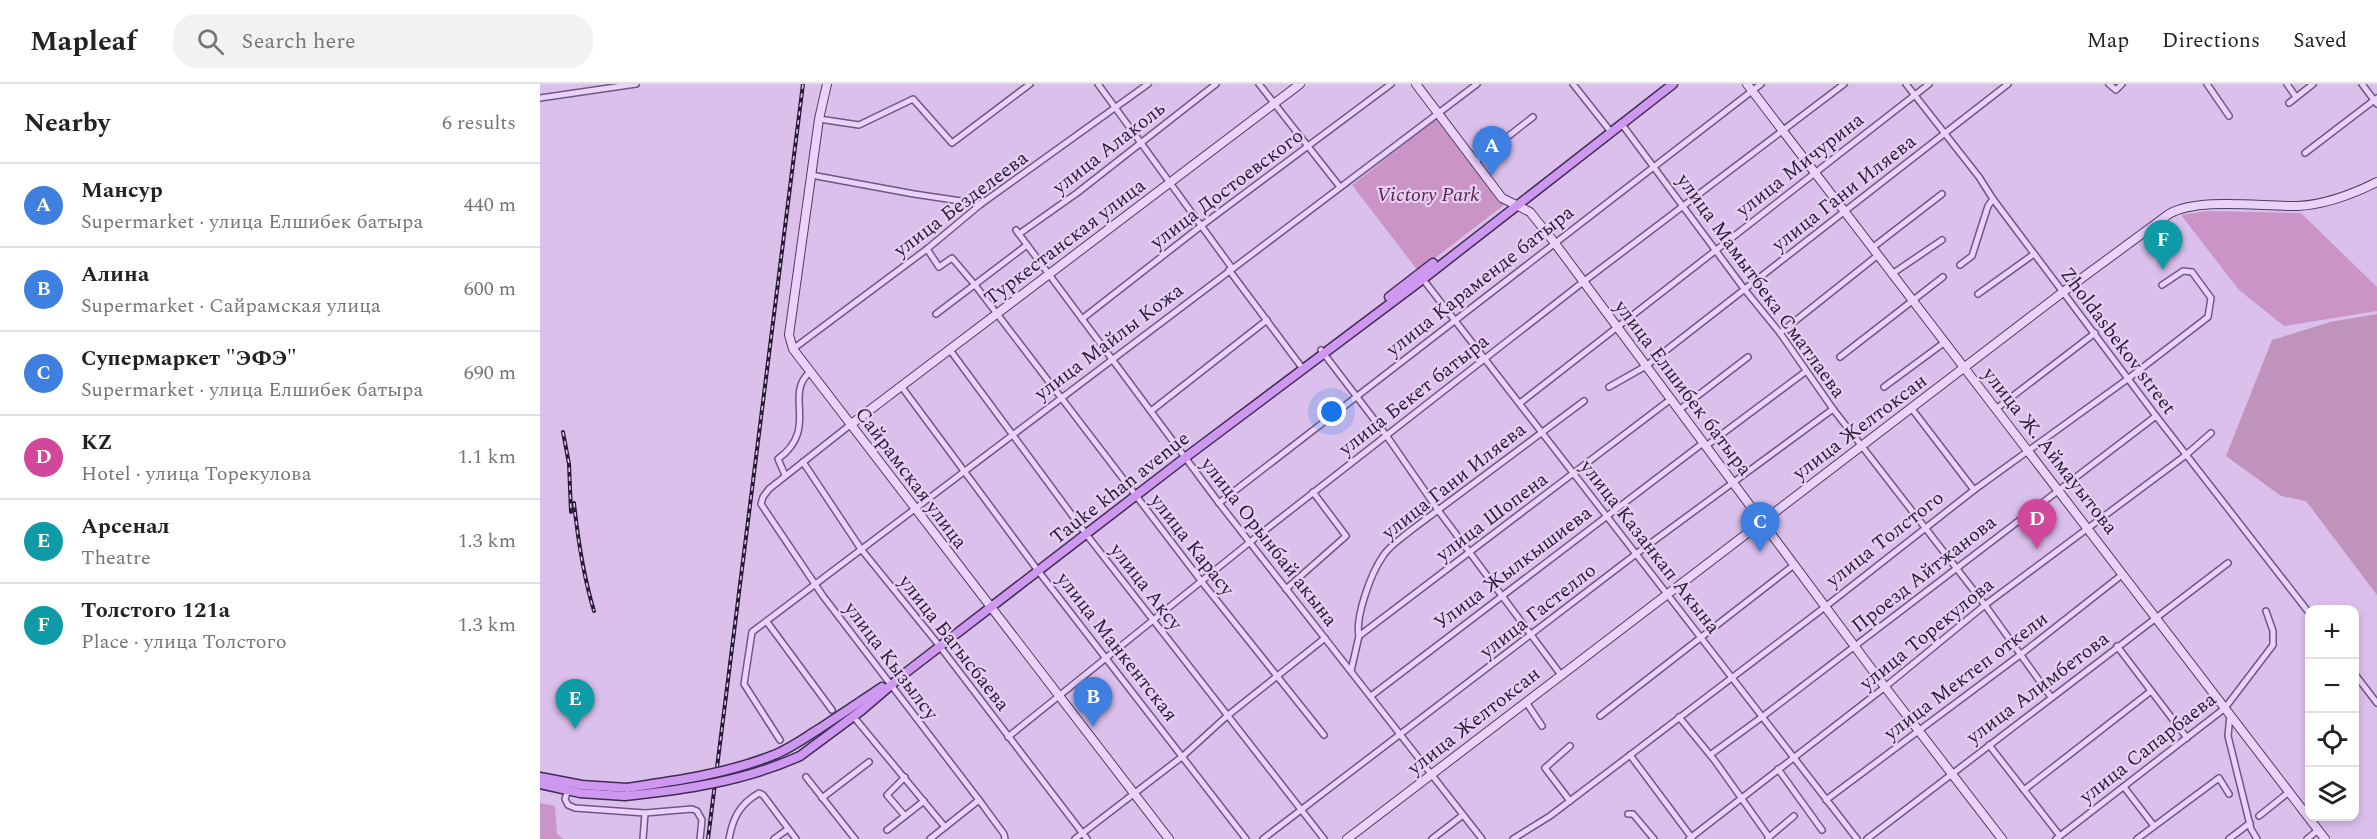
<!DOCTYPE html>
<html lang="en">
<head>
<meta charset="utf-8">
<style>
	:root { --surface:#fff; --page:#f2f2f2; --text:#222; --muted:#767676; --line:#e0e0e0; --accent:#2a3292 }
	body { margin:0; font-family:Spectral,serif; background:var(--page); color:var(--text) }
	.controls { position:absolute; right:18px; bottom:18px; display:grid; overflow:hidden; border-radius:12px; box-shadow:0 3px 9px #0003 }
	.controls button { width:54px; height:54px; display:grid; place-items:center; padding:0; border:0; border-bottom:2px solid var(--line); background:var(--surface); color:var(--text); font:30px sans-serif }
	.you { position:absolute; left:792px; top:328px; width:21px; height:21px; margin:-15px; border:4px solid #fff; border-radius:50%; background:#1a73e8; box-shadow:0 0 0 9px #1a73e833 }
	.badge { display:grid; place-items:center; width:39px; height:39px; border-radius:50%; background:var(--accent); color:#fff; font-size:20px; font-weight:700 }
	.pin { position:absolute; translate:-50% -50px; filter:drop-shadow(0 2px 3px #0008) }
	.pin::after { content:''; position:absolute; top:32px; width:21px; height:18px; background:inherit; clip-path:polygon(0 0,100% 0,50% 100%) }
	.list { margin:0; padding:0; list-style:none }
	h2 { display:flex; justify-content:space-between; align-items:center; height:78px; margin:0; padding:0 24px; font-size:26px }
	h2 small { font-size:20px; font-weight:400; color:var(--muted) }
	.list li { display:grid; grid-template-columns:39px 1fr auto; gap:18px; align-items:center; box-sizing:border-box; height:84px; padding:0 24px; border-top:2px solid var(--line) }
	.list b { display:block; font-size:22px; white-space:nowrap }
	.list p { margin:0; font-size:20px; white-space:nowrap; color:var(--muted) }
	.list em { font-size:20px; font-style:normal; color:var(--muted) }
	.icon { flex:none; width:33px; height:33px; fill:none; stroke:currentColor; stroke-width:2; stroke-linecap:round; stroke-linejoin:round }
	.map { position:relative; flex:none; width:1837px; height:755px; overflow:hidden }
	header { display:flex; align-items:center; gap:36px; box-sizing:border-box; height:84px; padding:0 30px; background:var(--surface); border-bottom:2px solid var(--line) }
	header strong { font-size:28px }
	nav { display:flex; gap:33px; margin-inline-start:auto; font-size:21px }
	.search { width:420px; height:54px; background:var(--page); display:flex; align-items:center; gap:15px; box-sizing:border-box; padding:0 21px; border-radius:24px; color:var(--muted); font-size:22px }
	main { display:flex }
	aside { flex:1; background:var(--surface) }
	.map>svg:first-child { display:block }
	.green { fill:#ca94c7 }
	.cemetery { fill:#bf93bc }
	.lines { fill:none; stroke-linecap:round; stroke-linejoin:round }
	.street-casing { stroke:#6d5885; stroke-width:8 }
	.secondary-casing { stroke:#4e3c66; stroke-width:10 }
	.primary-casing { stroke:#3c2d52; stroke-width:11 }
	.street { stroke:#ead2f8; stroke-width:5 }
	.secondary { stroke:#ead2f8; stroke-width:8 }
	.primary { stroke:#ce97f0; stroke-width:8 }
	.rail-casing { stroke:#261c35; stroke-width:4 }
	.rail { stroke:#e7cff4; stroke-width:1.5; stroke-dasharray:4.5; stroke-linecap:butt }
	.primary-bridge-casing { stroke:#3c2d52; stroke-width:11; stroke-linecap:butt }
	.primary-bridge { stroke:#ce97f0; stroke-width:8 }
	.labels { text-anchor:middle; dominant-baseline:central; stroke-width:4.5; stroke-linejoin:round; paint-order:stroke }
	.street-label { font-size:20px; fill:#261c35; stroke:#e7cff4 }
	.park-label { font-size:20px; font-style:italic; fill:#512448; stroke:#e7cff4 }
</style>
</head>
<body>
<header>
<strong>Mapleaf</strong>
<div class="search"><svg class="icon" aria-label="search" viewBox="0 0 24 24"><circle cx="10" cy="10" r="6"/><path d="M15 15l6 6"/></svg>Search here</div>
<nav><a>Map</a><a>Directions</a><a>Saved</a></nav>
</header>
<main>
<aside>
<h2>Nearby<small>6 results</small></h2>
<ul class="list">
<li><span class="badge" style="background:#3f7fe0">A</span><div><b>Мансур</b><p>Supermarket · улица Елшибек батыра</p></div><em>440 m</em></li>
<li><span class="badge" style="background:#3f7fe0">B</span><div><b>Алина</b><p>Supermarket · Сайрамская улица</p></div><em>600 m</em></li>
<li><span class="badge" style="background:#3f7fe0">C</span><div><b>Супермаркет &quot;ЭФЭ&quot;</b><p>Supermarket · улица Елшибек батыра</p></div><em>690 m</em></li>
<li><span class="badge" style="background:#d1479c">D</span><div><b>KZ</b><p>Hotel · улица Торекулова</p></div><em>1.1 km</em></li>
<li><span class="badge" style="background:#0f9aa8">E</span><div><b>Арсенал</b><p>Theatre</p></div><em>1.3 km</em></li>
<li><span class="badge" style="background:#0f9aa8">F</span><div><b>Толстого 121а</b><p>Place · улица Толстого</p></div><em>1.3 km</em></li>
</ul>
</aside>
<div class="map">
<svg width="1837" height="755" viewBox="0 0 1837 755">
	<rect width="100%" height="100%" fill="#dcc0ec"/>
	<g class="green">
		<path d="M 898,34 L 964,121 L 878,187 L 812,101 Z"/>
		<path d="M 1667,127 L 1761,129 L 1837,203 L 1837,227 L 1744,242 L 1699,206 L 1641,131 Z"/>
		<path d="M 0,719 L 15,722 L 17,750 L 23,755 L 0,755 Z"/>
	</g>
	<path class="cemetery" d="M 1837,230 L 1837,511 L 1766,417 L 1741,412 L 1686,372 L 1732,256 L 1790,238 Z"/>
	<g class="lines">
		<g class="street-casing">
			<g id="street">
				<path d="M 558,0 L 692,184"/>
				<path d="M 719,0 L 800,103"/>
				<path d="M 1033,0 L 1071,48"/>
				<path d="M 1366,0 L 1439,93 L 1453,115 L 1616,332 L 1770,530"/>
				<path d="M 1569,0 L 1576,6 L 1582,0"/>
				<path d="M 1667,0 L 1689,32"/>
				<path d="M 1747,0 L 1756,13"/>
				<path d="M 1822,0 L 1837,20"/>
				<path d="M 0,14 L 96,0"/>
				<path d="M 1749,19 L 1773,0"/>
				<path d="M 279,35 L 319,41 L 373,15 L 412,59 L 490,0"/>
				<path d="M 1081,39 L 1205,206 L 1240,249 L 1293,325 L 1445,521 L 1511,613"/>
				<path d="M 1765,69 L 1837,14"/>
				<path d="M 934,79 L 993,33"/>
				<path d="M 271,91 L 374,110 L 441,120"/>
				<path d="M 476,146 L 679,419 L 942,755"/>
				<path d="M 479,150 L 537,109 L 676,0"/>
				<path d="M 1332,164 L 1402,110"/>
				<path d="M 387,165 L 399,183 L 412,174 L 435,201 L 662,498 L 784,651"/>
				<path d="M 1420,181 L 1432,172 L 1448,122 L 1453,115"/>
				<path d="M 689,186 L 763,285"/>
				<path d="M 1352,190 L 1402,156"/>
				<path d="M 882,194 L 1317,755"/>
				<path d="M 1438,210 L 1494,170"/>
				<path d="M 396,230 L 487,161"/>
				<path d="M 542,235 L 661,142 L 851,0"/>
				<path d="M 1240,249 L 1338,171"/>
				<path d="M 253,265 L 387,165 L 441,120 L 608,0"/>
				<path d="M 410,266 L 546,450 L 784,755"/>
				<path d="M 781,266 L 846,351 L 898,426 L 1021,591"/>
				<path d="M 1300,273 L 1403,193"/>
				<path d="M 361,302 L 499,488 L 706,755"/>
				<path d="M 1069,303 L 1106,282 L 1468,0"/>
				<path d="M 1344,303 L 1405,258"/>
				<path d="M 980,319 L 1389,0"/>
				<path d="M 1372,325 L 1434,406"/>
				<path d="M 1456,325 L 1555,249"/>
				<path d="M 1139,326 L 1208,273"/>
				<path d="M 611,327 L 727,236"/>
				<path d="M 310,341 L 229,405 L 223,413 L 221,420 L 283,512 L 439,716 L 464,750 L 465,755"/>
				<path d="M 1166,362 L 1265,288"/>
				<path d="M 263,378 L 321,465 L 398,560 L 547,755"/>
				<path d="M 245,391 L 238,375 C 280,344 243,311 270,288"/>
				<path d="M 679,419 L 1221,0"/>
				<path d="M 746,505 L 806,452 L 773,408"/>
				<path d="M 227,538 L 292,626"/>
				<path d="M 819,552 C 815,533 831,489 843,472 C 849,462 862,454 870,447 L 1044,317"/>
				<path d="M 1577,562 L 1647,654"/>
				<path d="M 811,587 L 819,552 L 1131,315"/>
				<path d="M 1814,589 L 1837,619"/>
				<path d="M 831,612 L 1163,359"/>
				<path d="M 986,618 L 1002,642"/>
				<path d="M 1690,631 L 1688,652 L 1711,745 L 1717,755"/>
				<path d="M 313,632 L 405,743"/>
				<path d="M 1060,632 L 1254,481"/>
				<path d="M 1139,633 L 1175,677 L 1229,753"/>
				<path d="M 468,653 L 710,458 L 1043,198 L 1304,0"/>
				<path d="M 240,656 L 204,600 L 212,548 L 937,0"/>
				<path d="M 1449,661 L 1520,752"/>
				<path d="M 1090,671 L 1152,754"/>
				<path d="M 1170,671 L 1222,633 L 1616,332"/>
				<path d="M 1238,685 L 1282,746"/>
				<path d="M 266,693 L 315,755"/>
				<path d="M 1584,703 L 1614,742"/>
				<path d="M 28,706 L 25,715 L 28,721 L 35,724 L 105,729 L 103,755"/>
				<path d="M 1484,706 L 1611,607"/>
				<path d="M 282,714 L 329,678"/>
				<path d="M 1286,716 L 1480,571 L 1583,490"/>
				<path d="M 1030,717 L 1005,684 L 1030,662"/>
				<path d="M 105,729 L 152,725 L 157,727 L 162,736 L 160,755"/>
				<path d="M 1088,730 L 1093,730 L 1114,755"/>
				<path d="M 365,732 L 347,711 L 365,693"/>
				<path d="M 1719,732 L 1749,708"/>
				<path d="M 347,746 L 384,717"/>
				<path d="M 1228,754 L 1254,732"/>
				<path d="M 189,755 C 193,733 200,720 219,709 L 223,711 L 256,755"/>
				<path d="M 234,755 L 248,745"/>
				<path d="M 390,755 L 439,716"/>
				<path d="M 535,755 L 643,672 L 687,632 L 785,554"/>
				<path d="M 723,755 L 1096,470 L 1293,325"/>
				<path d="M 892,755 L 923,731"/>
				<path d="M 973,755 L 1010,732 L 1285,523 L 1434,406 L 1589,294 L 1668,233 L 1671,214 L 1652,188 L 1643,187 L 1622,201"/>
				<path d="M 1149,755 L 1345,603 L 1445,521 L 1646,371 L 1671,349"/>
				<path d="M 1327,755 L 1688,479"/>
				<path d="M 1516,755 L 1685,624 L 1733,561 L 1733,547 L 1726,527"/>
				<path d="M 1597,755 L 1679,694 L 1689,710"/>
				<path d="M 1689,755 L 1710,739"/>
				<path d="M 1767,755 L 1778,746"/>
			</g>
		</g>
		<g class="secondary-casing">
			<g id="secondary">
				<path d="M 287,0 L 279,35 L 249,251 L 253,265 L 629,755"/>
				<path d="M 876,0 L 962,114 L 990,128 L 1014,158 L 1345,603 L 1462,755"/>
				<path d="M 1207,0 L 1785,755"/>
				<path d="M 310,341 L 760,0"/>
				<path d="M 807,755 L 1523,208 L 1629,130 C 1659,113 1722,123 1757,122 C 1784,121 1813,110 1837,98"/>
			</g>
		</g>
		<g class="primary-casing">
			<g id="primary">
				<path d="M 849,213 L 893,179"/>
				<path d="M 279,645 L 342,603"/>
				<path d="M 260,672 L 322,626 L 364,590 L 646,373 L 883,195 L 1133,0"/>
				<path d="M 0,693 L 42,701 L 87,704"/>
				<path d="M 0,700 L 40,709 L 85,712"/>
			</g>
		</g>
		<use href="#street" class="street"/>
		<use href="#secondary" class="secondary"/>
		<use href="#primary" class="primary"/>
		<g class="rail-casing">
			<g id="rail">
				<path d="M 23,348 L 29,380 L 31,428"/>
				<path d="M 34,419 C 38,456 43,491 54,527"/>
				<path d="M 168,755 L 263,0"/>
			</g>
		</g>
		<use href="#rail" class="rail"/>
		<g class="primary-bridge-casing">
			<g id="primary-bridge">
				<path d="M 87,704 C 135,697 185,690 231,672 C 248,666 264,654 279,645"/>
				<path d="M 85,712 C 144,706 205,697 260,672"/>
			</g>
		</g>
		<use href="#primary-bridge" class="primary-bridge"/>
	</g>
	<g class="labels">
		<g class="street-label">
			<text transform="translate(569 64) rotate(-38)">улица Алаколь</text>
			<text transform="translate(1260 81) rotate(-38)">улица Мичурина</text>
			<text transform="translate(687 105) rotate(-37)">улица Достоевского</text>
			<text transform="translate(1304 109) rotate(-38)">улица Гани Иляева</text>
			<text transform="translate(421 120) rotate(-37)">улица Безделеева</text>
			<text transform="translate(525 158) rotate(-37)">Туркестанская улица</text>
			<text transform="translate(940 197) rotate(-38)">улица Караменде батыра</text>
			<text transform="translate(1221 202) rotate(54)">улица Мамытбека Сматлаева</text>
			<text transform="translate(1578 257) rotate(53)">Zholdasbekov street</text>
			<text transform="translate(569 258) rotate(-37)">улица Майлы Кожа</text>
			<text transform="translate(1143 304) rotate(53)">улица Елшибек батыра</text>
			<text transform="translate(874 311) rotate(-38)">улица Бекет батыра</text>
			<text transform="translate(1320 343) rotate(-37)">улица Желтоксан</text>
			<text transform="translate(1510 367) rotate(52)">улица Ж. Аймауытова</text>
			<text transform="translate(371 394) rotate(53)">Сайрамская улица</text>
			<text transform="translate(914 397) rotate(-38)">улица Гани Иляева</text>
			<text transform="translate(580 404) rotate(-38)">Tauke khan avenue</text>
			<text transform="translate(952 433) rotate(-37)">улица Шопена</text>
			<text transform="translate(1345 455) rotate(-38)">улица Толстого</text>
			<text transform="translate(729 458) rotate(52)">улица Орынбай акына</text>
			<text transform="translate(652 461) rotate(52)">улица Карасу</text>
			<text transform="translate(1110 463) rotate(52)">улица Казанкап Акына</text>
			<text transform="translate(973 484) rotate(-37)">Улица Жылкышиева</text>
			<text transform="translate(1384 490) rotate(-38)">Проезд Айтжанова</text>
			<text transform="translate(606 503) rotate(52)">улица Аксу</text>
			<text transform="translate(998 527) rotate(-38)">улица Гастелло</text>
			<text transform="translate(1387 550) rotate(-39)">улица Торекулова</text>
			<text transform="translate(414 559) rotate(52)">улица Багысбаева</text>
			<text transform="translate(577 563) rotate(52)">улица Манкентская</text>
			<text transform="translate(351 577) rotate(53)">улица Кызылсу</text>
			<text transform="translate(1426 592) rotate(-37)">улица Мектеп откели</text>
			<text transform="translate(1498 604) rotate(-37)">улица Алимбетова</text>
			<text transform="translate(934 637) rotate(-38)">улица Желтоксан</text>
			<text transform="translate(1608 664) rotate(-38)">улица Сапарбаева</text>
		</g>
		<g class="park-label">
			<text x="888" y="111">Victory Park</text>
		</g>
	</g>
</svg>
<div class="controls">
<button>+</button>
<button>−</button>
<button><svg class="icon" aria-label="locate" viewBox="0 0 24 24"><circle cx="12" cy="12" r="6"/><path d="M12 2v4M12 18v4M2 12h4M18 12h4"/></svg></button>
<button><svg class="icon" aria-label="layers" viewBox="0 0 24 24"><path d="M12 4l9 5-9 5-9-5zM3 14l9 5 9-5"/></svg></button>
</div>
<div class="you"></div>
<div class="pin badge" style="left:952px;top:92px;background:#3f7fe0">A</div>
<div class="pin badge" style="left:553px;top:643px;background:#3f7fe0">B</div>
<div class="pin badge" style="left:1220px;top:468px;background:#3f7fe0">C</div>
<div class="pin badge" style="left:1497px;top:465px;background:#d1479c">D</div>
<div class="pin badge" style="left:35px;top:645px;background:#0f9aa8">E</div>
<div class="pin badge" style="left:1623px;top:186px;background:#0f9aa8">F</div>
</div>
</main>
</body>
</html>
